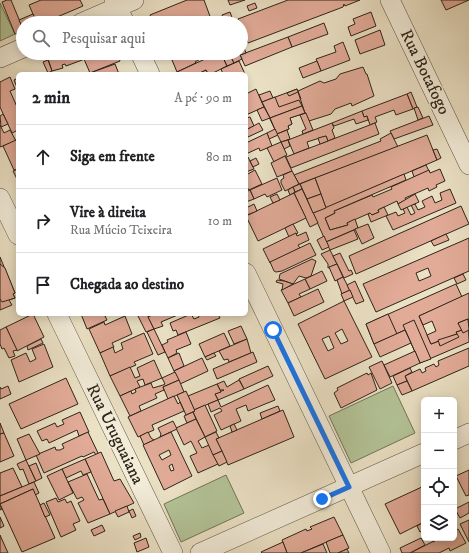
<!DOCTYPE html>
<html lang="pt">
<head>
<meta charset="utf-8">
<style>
	:root { --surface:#fff; --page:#f6f6f6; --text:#202124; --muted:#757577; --line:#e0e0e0 }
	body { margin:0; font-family:"IM FELL DW Pica",serif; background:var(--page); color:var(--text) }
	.controls { position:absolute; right:12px; bottom:12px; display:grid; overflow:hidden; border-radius:6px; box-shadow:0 2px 10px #0003 }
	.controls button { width:36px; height:36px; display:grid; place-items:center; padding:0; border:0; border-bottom:1px solid var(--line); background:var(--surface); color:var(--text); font:20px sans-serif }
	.stop { position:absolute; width:12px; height:12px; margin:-9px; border:3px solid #1a73e8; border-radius:50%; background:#fff }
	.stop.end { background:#1a73e8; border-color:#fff; box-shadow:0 1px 4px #0008 }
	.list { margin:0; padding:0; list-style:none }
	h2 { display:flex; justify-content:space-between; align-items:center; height:52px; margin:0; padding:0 16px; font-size:17px }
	h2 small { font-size:13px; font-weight:400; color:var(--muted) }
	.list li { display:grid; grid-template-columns:26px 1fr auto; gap:12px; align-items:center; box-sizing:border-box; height:64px; padding:0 16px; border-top:1px solid var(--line) }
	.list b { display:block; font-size:15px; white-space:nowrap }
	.list p { margin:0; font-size:13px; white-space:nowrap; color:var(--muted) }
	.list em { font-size:13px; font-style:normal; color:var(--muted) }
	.icon { flex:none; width:22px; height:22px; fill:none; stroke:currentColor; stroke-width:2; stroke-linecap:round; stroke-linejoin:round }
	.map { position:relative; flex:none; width:469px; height:553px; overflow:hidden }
	.search { position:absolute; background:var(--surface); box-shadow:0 2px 10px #0003; left:16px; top:16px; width:232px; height:44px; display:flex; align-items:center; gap:10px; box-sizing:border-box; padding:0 14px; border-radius:22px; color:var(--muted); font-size:15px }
	.panel { position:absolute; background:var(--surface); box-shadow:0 2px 10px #0003; left:16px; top:72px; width:232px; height:244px; border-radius:6px }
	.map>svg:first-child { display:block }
	.green { fill:#b3c397; stroke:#707458 }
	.building { fill:#e2ab98; stroke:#2d2419; fill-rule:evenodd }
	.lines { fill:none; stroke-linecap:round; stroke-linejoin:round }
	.minor-casing { stroke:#5c5344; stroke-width:20 }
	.minor { stroke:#f2ecd9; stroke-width:19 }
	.route { stroke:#1a73e8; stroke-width:5 }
	.labels { text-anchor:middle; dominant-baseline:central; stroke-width:3; stroke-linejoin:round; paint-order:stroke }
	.street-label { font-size:17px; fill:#2d2419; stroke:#f2ecd9 }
</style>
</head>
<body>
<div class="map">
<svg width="469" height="553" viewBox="0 0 469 553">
	<rect width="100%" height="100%" fill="#ebe1c5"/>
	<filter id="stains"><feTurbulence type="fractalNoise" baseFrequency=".005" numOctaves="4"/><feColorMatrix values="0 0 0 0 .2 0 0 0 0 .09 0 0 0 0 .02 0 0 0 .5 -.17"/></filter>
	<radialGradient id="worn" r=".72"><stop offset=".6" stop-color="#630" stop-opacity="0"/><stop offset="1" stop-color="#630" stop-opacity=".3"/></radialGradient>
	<g class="green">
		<path d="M 0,3 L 15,34 L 0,41 Z"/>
		<path d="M 393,386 L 415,433 L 351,463 L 329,416 Z"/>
		<path d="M 226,475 L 244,513 L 181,542 L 164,504 Z"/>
	</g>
	<g class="building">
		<path d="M 7,0 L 11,0 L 23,29 L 23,31 L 15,34 L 2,2 Z"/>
		<path d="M 41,0 L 80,0 L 83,6 L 43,23 L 37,23 L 29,5 Z"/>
		<path d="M 187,0 L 204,0 L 211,19 L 202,23 L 153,23 L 150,15 Z"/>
		<path d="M 228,0 L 245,0 L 230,5 Z"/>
		<path d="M 288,0 L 360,0 L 345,6 L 344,4 L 343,7 L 248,43 L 238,19 Z"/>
		<path d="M 441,0 L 469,0 L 446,10 Z"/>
		<path d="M 255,3 L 257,8 L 249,11 L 247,6 Z"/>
		<path d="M 230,12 L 234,23 L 225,23 L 222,15 Z"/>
		<path d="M 371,12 L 376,26 L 351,36 L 348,27 L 355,24 L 353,19 Z"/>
		<path d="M 33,14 L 37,23 L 23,23 L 23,29 L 19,20 Z"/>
		<path d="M 324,23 L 328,34 L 292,47 L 288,37 Z"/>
		<path d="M 380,30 L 385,45 L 360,54 L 355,40 Z"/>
		<path d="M 288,37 L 292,47 L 245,66 L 240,55 Z"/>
		<path d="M 241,40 L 246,53 L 240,55 L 239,53 L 241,53 Z"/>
		<path d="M 343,42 L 350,60 L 321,71 L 316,59 L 336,52 L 334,46 Z"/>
		<path d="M 56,53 L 101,53 L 66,66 L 65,64 L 62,65 L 63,68 L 52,71 L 47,56 Z"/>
		<path d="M 101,53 L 117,53 L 120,61 L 90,73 L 84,59 Z"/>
		<path d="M 168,53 L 187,53 L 172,60 Z"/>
		<path d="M 187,53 L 202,53 L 204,57 L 195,62 L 196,63 L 177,72 L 172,60 Z"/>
		<path d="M 218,53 L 221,53 L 227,66 L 211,74 L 208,74 L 206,70 L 198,74 L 178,74 L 177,72 Z"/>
		<path d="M 221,53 L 229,53 L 234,63 L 227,66 Z"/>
		<path d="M 229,53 L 239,53 L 242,59 L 234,63 Z"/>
		<path d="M 48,60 L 52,71 L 48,73 L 43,62 Z"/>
		<path d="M 239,61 L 245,74 L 223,74 L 221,69 Z"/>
		<path d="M 317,61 L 321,71 L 303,78 L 299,68 Z"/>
		<path d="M 115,64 L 119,74 L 87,74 L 90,73 Z"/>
		<path d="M 363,67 L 366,74 L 367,74 L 374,96 L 352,106 L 351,103 L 335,109 L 331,114 L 309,121 L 299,100 L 301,99 L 298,91 L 320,81 L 324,83 L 336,79 L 340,74 Z"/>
		<path d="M 206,70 L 208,74 L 198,74 Z"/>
		<path d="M 10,77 L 15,89 L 10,91 L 18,109 L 18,130 L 12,133 L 0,107 L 0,82 Z"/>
		<path d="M 18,78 L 18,90 L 14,80 Z"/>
		<path d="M 256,89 L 264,107 L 246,115 L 246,94 Z"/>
		<path d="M 297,89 L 305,113 L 290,118 L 292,124 L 288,126 L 289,129 L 277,134 L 262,102 Z"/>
		<path d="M 297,89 L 298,92 L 289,96 L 287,93 Z"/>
		<path d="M 270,91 L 273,98 L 262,102 L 259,95 Z"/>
		<path d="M 411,92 L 417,107 L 413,109 L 407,94 Z"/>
		<path d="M 407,94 L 413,109 L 396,115 L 394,110 L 375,117 L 377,122 L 370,125 L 367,116 L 364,117 L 362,111 Z"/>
		<path d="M 275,97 L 279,107 L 299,100 L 302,106 L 270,118 L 262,102 Z"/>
		<path d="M 302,106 L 305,113 L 290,118 L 292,124 L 288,126 L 289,129 L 277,134 L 270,118 Z"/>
		<path d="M 264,107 L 270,118 L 262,121 L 257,110 Z"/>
		<path d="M 418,107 L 423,118 L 418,120 L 414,108 Z"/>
		<path d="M 362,111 L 364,117 L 367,116 L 368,120 L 356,124 L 354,119 L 334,126 L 332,123 Z"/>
		<path d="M 306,113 L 313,130 L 303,134 L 302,131 L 306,129 L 300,115 Z"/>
		<path d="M 3,114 L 8,124 L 1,127 L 0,116 Z"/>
		<path d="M 429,116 L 433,125 L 394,139 L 390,131 Z"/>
		<path d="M 250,117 L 254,126 L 246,130 L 246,118 Z"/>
		<path d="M 259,123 L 263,130 L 248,137 L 246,130 Z"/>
		<path d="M 332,123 L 334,128 L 332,130 L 335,138 L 328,141 L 326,136 L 307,142 L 309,148 L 294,154 L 288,140 Z"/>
		<path d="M 375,123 L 379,134 L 291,168 L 286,157 Z"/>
		<path d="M 0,125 L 4,133 L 10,130 L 16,141 L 0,147 Z"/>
		<path d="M 275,129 L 278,135 L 269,139 L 267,133 Z"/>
		<path d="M 287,130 L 290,139 L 281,142 L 277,134 Z"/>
		<path d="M 267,133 L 272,146 L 260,151 L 259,148 L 246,154 L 246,143 Z"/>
		<path d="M 391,133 L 398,147 L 299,184 L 294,175 L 381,141 L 380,139 Z"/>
		<path d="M 427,135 L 437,160 L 326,208 L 315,178 Z"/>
		<path d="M 326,136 L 328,141 L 320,144 L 318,138 Z"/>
		<path d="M 16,140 L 18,144 L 18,169 L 14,170 L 3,146 Z"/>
		<path d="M 288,140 L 290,146 L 284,149 L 281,142 Z"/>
		<path d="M 281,142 L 287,155 L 274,162 L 267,148 Z"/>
		<path d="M 437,149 L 441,158 L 437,160 L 433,150 Z"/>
		<path d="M 285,156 L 292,171 L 277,177 L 271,163 Z"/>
		<path d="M 248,157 L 254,169 L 246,172 L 246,158 Z"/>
		<path d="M 256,158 L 259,164 L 253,167 L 250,161 Z"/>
		<path d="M 426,165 L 429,171 L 414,177 L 412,171 Z"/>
		<path d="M 18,169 L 18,181 L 13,171 Z"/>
		<path d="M 440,169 L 445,181 L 436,185 L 437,187 L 429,191 L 428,188 L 405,198 L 406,200 L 398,204 L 397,201 L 378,210 L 379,212 L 372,215 L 370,213 L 347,223 L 348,225 L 330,230 L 325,218 L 335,213 L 334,211 L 372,195 L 373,197 L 392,189 L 391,187 L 429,170 L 430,173 Z"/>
		<path d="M 255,170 L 262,184 L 249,190 L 246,186 L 246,175 Z"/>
		<path d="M 292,171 L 299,184 L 285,191 L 281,183 L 281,180 L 284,178 L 283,175 Z"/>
		<path d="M 404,174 L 406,180 L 334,211 L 335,213 L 325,218 L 330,230 L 348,225 L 347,223 L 355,219 L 358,228 L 326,242 L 313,213 Z"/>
		<path d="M 277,178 L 282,190 L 267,197 L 265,194 L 254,199 L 250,190 Z"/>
		<path d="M 315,178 L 321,194 L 307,199 L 300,184 Z"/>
		<path d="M 300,184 L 302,189 L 295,192 L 293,187 Z"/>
		<path d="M 293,187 L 295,192 L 290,195 L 288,190 Z"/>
		<path d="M 302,189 L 318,223 L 310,227 L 294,193 Z"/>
		<path d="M 450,189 L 456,203 L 393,230 L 386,216 L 396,212 L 398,216 L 405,213 L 403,209 L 407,207 L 411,215 L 415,213 L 411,205 L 415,204 L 418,210 L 425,207 L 422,201 L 432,196 L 435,203 L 442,200 L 440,193 Z"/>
		<path d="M 250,190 L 254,199 L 246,202 L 246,192 Z"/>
		<path d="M 294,193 L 306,218 L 258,241 L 246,216 Z"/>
		<path d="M 277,194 L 280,200 L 273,203 L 270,197 Z"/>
		<path d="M 321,194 L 326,208 L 313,213 L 307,199 Z"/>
		<path d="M 415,194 L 419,202 L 401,210 L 398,204 Z"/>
		<path d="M 254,204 L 257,211 L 247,215 L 246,208 Z"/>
		<path d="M 461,206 L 469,224 L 356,274 L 349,256 Z"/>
		<path d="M 384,207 L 388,215 L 371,222 L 368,214 L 370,213 L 372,215 L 379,212 L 378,210 Z"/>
		<path d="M 293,224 L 298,233 L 289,237 L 285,228 Z"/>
		<path d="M 368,224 L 374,238 L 362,244 L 355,229 Z"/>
		<path d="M 354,230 L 358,239 L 330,250 L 326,242 Z"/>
		<path d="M 306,232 L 309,240 L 298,245 L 300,248 L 270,263 L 263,249 L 296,233 L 297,236 Z"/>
		<path d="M 446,234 L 449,240 L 434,246 L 431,241 Z"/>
		<path d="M 324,236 L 329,247 L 322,250 L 317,240 Z"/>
		<path d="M 469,238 L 469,271 L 376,312 L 363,284 ZM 428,268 L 431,276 L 419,281 L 416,273 Z"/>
		<path d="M 310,243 L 316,255 L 282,271 L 276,272 L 274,271 L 270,262 Z"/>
		<path d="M 330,250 L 337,264 L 328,268 L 328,264 L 321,254 Z"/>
		<path d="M 340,253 L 349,271 L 351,270 L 353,274 L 344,278 L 333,256 Z"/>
		<path d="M 0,257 L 15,293 L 13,294 L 15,298 L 9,300 L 12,305 L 0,310 Z"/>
		<path d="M 312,259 L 316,261 L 311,276 L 306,278 L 299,276 L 293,284 L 279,279 L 280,274 Z"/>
		<path d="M 0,264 L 5,268 L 15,293 L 13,294 L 15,298 L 2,302 L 0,299 Z"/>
		<path d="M 337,264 L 343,277 L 335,281 L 329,267 Z"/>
		<path d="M 322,271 L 327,281 L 310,289 L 305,279 Z"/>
		<path d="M 463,274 L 466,280 L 457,284 L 454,278 Z"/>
		<path d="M 343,277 L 350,290 L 342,294 L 337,280 Z"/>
		<path d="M 305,279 L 310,289 L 299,294 L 301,297 L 288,303 L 281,290 Z"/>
		<path d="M 277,280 L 284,281 L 293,284 L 282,290 L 283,284 L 276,282 Z"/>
		<path d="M 355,281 L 364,301 L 356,304 L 347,285 Z"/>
		<path d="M 456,284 L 462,297 L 419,316 L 431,344 L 457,334 L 456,332 L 462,330 L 458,323 L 468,319 L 469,342 L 420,363 L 405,330 L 374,344 L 366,324 Z"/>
		<path d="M 318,289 L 324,302 L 294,316 L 288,303 Z"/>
		<path d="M 350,290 L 353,297 L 344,301 L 341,294 Z"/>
		<path d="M 469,293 L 469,322 L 468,319 L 458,323 L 462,330 L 456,332 L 457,334 L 431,344 L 427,335 L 436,331 L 432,321 L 423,325 L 419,316 Z"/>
		<path d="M 344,301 L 372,357 L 325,379 L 298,324 ZM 342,329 L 348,341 L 341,344 L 335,333 ZM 329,336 L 334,348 L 328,351 L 322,339 Z"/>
		<path d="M 33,314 L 44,337 L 17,351 L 6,327 Z"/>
		<path d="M 81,314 L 111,314 L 105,316 L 107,320 L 87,329 Z"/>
		<path d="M 137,314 L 147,314 L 154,329 L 146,332 Z"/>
		<path d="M 154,314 L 180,314 L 161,322 L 163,326 L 154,329 L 148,317 Z"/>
		<path d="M 191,314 L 194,319 L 199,317 L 198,314 L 218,314 L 220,318 L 178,335 L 176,330 L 173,331 L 170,323 Z"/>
		<path d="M 388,314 L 397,334 L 374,344 L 366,324 Z"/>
		<path d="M 125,316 L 132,334 L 112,343 L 114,347 L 100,353 L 89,329 L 104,322 L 105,325 Z"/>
		<path d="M 468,319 L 469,330 L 463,333 L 458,323 Z"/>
		<path d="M 414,320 L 431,359 L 420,363 L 403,325 Z"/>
		<path d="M 241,326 L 247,339 L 234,344 L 228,331 Z"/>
		<path d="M 6,327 L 17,350 L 13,351 L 15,356 L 9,358 L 4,348 L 2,349 L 0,344 L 0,330 Z"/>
		<path d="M 154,329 L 165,352 L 158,355 L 147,332 Z"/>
		<path d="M 405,330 L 411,343 L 380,357 L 374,344 Z"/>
		<path d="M 186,332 L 191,344 L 176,350 L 177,353 L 168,358 L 162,345 L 168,342 L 167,340 Z"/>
		<path d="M 144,333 L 153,354 L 134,362 L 136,365 L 110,376 L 100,353 L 113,347 L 115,353 L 123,349 L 121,343 Z"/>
		<path d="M 224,333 L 230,346 L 205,357 L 199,344 Z"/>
		<path d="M 457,334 L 459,337 L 440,346 L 438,340 Z"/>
		<path d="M 41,339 L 43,343 L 28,350 L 27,346 Z"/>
		<path d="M 247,339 L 251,353 L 229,362 L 228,359 L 224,360 L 219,351 Z"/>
		<path d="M 44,344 L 53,367 L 19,382 L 11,360 L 26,353 L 30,362 L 36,359 L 32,349 Z"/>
		<path d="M 469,348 L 469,366 L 412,391 L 405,376 L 420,369 L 422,373 L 426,371 L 425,368 L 434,364 L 436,367 L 439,365 L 438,361 Z"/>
		<path d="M 415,351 L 420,363 L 390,377 L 384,365 Z"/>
		<path d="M 253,352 L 257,362 L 217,379 L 213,369 Z"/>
		<path d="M 179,353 L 184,366 L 174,371 L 168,358 Z"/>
		<path d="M 214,353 L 216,356 L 207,360 L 205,357 Z"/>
		<path d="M 202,358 L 208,371 L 180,384 L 174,371 Z"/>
		<path d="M 154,360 L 162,378 L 145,385 L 143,379 L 137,381 L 140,387 L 120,396 L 110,376 L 130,367 L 135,378 L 140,376 L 137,368 Z"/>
		<path d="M 382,361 L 392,383 L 380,389 L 369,367 Z"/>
		<path d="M 268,366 L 273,376 L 244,389 L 239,379 Z"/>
		<path d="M 410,368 L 412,372 L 405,376 L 407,381 L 397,385 L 393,376 Z"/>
		<path d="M 175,372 L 179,380 L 163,387 L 164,390 L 155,394 L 157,398 L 139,406 L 141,411 L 130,416 L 120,396 L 131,391 L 132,394 L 136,392 L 135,389 L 151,383 L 153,388 L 163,385 L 165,384 L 162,378 Z"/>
		<path d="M 367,373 L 368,375 L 371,373 L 377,390 L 341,408 L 334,393 L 338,390 L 337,388 Z"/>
		<path d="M 66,378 L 78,404 L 21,429 L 9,404 Z"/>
		<path d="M 179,380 L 184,392 L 168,399 L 163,387 Z"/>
		<path d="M 239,380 L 244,389 L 218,400 L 215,394 L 224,390 L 220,390 L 217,384 L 224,381 L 227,387 Z"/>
		<path d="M 407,381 L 412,391 L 402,395 L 397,385 Z"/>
		<path d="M 217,384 L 221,392 L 215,394 L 218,400 L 194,410 L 188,396 Z"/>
		<path d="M 268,385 L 275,400 L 248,411 L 246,405 L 236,409 L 241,421 L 221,430 L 214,415 L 222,411 L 220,408 L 211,412 L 208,404 L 218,400 L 221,407 Z"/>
		<path d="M 8,386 L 11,394 L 0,399 L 0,387 L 1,389 Z"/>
		<path d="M 186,391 L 195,411 L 186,415 L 177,395 Z"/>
		<path d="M 174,396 L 178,404 L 180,402 L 184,411 L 152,425 L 154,430 L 138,437 L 128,417 Z"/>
		<path d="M 205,405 L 217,431 L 205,437 L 193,412 L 195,411 L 194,410 Z"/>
		<path d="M 278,406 L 280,411 L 262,419 L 260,413 Z"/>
		<path d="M 283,410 L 294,437 L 228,465 L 216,439 Z"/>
		<path d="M 80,412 L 89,432 L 79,436 L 77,430 L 49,443 L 47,439 L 42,441 L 37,431 L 55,423 L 57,427 L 64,424 L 62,420 Z"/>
		<path d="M 193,412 L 196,419 L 187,423 L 184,416 Z"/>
		<path d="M 196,419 L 205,437 L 198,441 L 202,448 L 209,445 L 218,464 L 198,473 L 190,456 L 197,453 L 191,441 L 184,445 L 176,428 Z"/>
		<path d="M 173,421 L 177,429 L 160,437 L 161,434 L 158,428 Z"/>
		<path d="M 0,423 L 4,433 L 0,434 Z"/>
		<path d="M 234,424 L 237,430 L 232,432 L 230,426 Z"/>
		<path d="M 88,432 L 98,453 L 96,455 L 94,452 L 83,457 L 82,456 L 44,473 L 36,455 L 55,447 L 56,450 L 60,450 L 64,448 L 62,444 Z"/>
		<path d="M 148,432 L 151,438 L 154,440 L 144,445 L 140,436 Z"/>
		<path d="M 171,432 L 192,476 L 164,490 L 143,445 ZM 169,450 L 171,455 L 162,460 L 159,455 ZM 172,464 L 174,470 L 171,471 L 169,466 Z"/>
		<path d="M 216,432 L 219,438 L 216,439 L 222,451 L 213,455 L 205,437 Z"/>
		<path d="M 4,433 L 14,456 L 0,462 L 0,434 Z"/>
		<path d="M 29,434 L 40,454 L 26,460 L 17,439 Z"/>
		<path d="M 222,451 L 227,462 L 219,466 L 213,455 Z"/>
		<path d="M 101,452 L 114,481 L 120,479 L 134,503 L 110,514 L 85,459 Z"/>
		<path d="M 85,459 L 91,472 L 83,475 L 81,471 L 66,478 L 62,469 Z"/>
		<path d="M 26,460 L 36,481 L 29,484 L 23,469 L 20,470 L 17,464 Z"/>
		<path d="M 36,463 L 42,478 L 36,481 L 29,466 Z"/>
		<path d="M 13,468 L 22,487 L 0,496 L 0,473 Z"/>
		<path d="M 62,469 L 73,493 L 59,500 L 47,476 Z"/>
		<path d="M 469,470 L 469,495 L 466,496 L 456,476 Z"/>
		<path d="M 87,474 L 99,500 L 103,499 L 110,514 L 88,523 L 78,503 L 84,500 L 82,497 L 77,499 L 68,482 Z"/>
		<path d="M 34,482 L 39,493 L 35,495 L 33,489 L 0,504 L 2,509 L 0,510 L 0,496 Z"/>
		<path d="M 424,486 L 424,522 L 400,534 L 385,504 Z"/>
		<path d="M 33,489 L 55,538 L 22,552 L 0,504 Z"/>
		<path d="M 56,498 L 58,502 L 65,499 L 67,503 L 71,501 L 80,521 L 73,524 L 76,530 L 61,537 L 46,502 Z"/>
		<path d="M 469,502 L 469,513 L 460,518 L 455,509 Z"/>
		<path d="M 44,503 L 50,515 L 45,517 L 40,505 Z"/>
		<path d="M 127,506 L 129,512 L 118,517 L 115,511 Z"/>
		<path d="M 133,509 L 136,516 L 132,518 L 129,511 Z"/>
		<path d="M 0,517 L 4,526 L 0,528 Z"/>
		<path d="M 334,517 L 343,535 L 301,553 L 287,553 L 282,540 L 306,529 L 307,531 L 312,529 L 310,527 Z"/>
		<path d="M 469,520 L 469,542 L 460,524 Z"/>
		<path d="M 424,522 L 424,530 L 420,532 L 417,526 Z"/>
		<path d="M 102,525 L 105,531 L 94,536 L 91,530 Z"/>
		<path d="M 458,529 L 466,543 L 450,551 L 449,548 L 439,553 L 410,553 L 440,538 L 454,538 L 454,531 Z"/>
		<path d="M 140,533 L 141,537 L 135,540 L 133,536 Z"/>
		<path d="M 0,535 L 8,553 L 0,553 Z"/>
		<path d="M 343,535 L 349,548 L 338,553 L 330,553 L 326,542 Z"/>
		<path d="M 146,538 L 149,547 L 137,552 L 134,543 Z"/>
		<path d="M 421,538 L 425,545 L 410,553 L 402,553 L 400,548 Z"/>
		<path d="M 431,538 L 440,538 L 433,542 Z"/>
		<path d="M 283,542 L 287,553 L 262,553 L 261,552 Z"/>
		<path d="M 323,544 L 327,553 L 301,553 Z"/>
		<path d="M 347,549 L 349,553 L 338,553 Z"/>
	</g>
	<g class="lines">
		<g class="minor-casing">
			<g id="minor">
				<path d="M 114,0 L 125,23"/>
				<path d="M 390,0 L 469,165"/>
				<path d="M 81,23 L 134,0"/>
				<path d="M 140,53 L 150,74"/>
				<path d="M 0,58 L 23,48"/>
				<path d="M 0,198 L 18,235"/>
				<path d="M 246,273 L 381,553"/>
				<path d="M 57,314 L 173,553"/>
				<path d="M 454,440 L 469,433"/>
				<path d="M 200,553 L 424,453"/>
			</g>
		</g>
		<use href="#minor" class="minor"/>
	</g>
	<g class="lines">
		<path class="route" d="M 273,330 L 349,487 L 322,499"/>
	</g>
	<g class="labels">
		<g class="street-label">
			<text transform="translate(425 72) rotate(64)">Rua Botafogo</text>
			<text transform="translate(115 434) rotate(64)">Rua Uruguaiana</text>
		</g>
	</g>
	<rect width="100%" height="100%" filter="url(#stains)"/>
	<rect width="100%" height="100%" fill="url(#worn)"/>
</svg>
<div class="controls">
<button>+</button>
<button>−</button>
<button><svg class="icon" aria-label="locate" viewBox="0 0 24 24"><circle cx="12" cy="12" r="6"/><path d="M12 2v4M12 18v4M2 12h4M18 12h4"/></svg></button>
<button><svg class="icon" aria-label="layers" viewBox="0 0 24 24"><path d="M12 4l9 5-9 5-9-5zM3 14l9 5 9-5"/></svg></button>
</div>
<div class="stop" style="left:273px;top:330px"></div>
<div class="stop end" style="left:322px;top:499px"></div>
<div class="search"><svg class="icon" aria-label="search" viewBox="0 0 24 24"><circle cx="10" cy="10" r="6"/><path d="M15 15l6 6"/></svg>Pesquisar aqui</div>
<section class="panel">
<h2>2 min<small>A pé · 90 m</small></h2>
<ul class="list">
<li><svg class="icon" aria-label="ahead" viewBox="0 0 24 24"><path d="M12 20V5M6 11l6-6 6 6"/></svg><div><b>Siga em frente</b></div><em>80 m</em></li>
<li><svg class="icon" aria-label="right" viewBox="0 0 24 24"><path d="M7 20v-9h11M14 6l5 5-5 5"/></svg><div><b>Vire à direita</b><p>Rua Múcio Teixeira</p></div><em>10 m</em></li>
<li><svg class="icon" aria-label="arrive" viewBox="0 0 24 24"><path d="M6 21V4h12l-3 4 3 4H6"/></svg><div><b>Chegada ao destino</b></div></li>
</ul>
</section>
</div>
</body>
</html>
